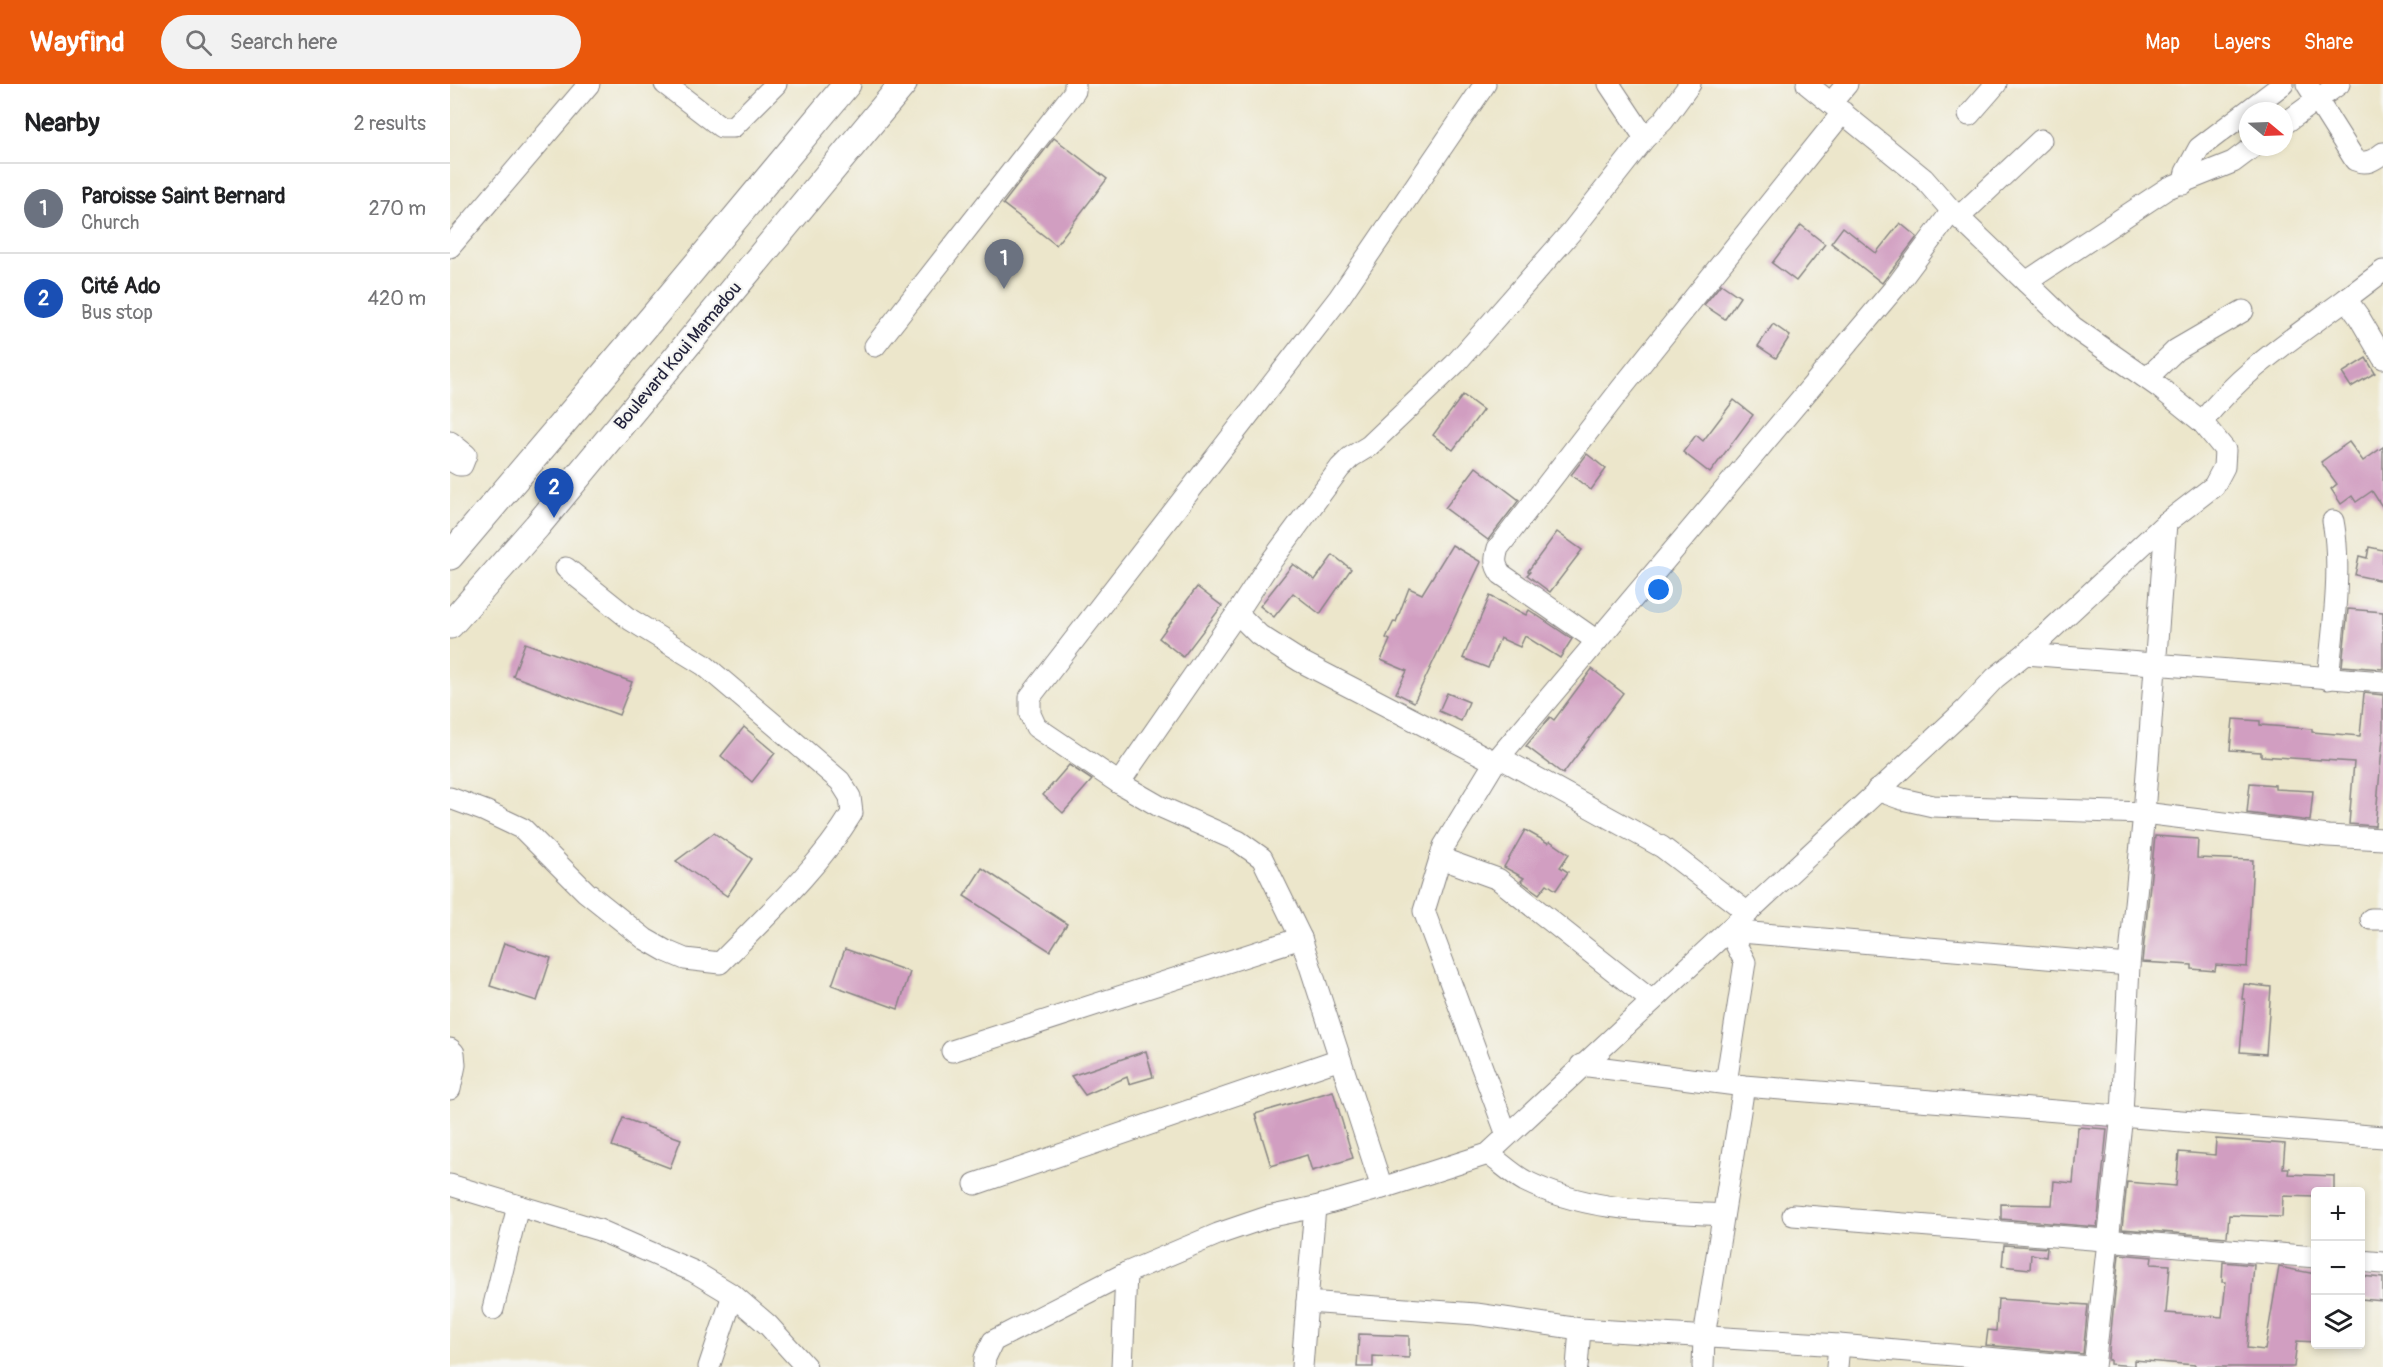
<!DOCTYPE html>
<html lang="en">
<head>
<meta charset="utf-8">
<style>
	:root { --surface:#fff; --page:#f2f2f2; --text:#202124; --muted:#757577; --line:#e0e0e0; --accent:#ea580c }
	body { margin:0; font-family:Pangolin,sans-serif; background:var(--page); color:var(--text) }
	.controls { position:absolute; right:18px; bottom:18px; display:grid; overflow:hidden; border-radius:6px; box-shadow:0 3px 9px #0003 }
	.controls button { width:54px; height:54px; display:grid; place-items:center; padding:0; border:0; border-bottom:2px solid var(--line); background:var(--surface); color:var(--text); font:30px sans-serif }
	.compass { position:absolute; left:1789px; top:18px; width:54px; height:54px; border-radius:50%; background:var(--surface); box-shadow:0 3px 9px #0003; rotate:109deg }
	.you { position:absolute; left:1209px; top:506px; width:21px; height:21px; margin:-15px; border:4px solid #fff; border-radius:50%; background:#1a73e8; box-shadow:0 0 0 9px #1a73e833 }
	.badge { display:grid; place-items:center; width:39px; height:39px; border-radius:50%; background:var(--accent); color:#fff; font-size:20px; font-weight:700 }
	.pin { position:absolute; translate:-50% -50px; filter:drop-shadow(0 2px 3px #0008) }
	.pin::after { content:''; position:absolute; top:32px; width:21px; height:18px; background:inherit; clip-path:polygon(0 0,100% 0,50% 100%) }
	.list { margin:0; padding:0; list-style:none }
	h2 { display:flex; justify-content:space-between; align-items:center; height:78px; margin:0; padding:0 24px; font-size:26px }
	h2 small { font-size:20px; font-weight:400; color:var(--muted) }
	.list li { display:grid; grid-template-columns:39px 1fr auto; gap:18px; align-items:center; box-sizing:border-box; height:90px; padding:0 24px; border-top:2px solid var(--line) }
	.list b { display:block; font-size:22px; white-space:nowrap }
	.list p { margin:0; font-size:20px; white-space:nowrap; color:var(--muted) }
	.list em { font-size:20px; font-style:normal; color:var(--muted) }
	.icon { flex:none; width:33px; height:33px; fill:none; stroke:currentColor; stroke-width:2; stroke-linecap:round; stroke-linejoin:round }
	.map { position:relative; flex:none; width:1933px; height:1283px; overflow:hidden }
	header { display:flex; align-items:center; gap:36px; box-sizing:border-box; height:84px; padding:0 30px; background:var(--accent); color:#fff }
	header strong { font-size:28px }
	nav { display:flex; gap:33px; margin-inline-start:auto; font-size:21px }
	.search { width:420px; height:54px; background:var(--page); display:flex; align-items:center; gap:15px; box-sizing:border-box; padding:0 21px; border-radius:33px; color:var(--muted); font-size:22px }
	main { display:flex }
	aside { flex:1; background:var(--surface) }
	.map>svg:first-child { display:block }
	.building { fill:#d19ec1 }
	.lines { fill:none; stroke-linecap:round; stroke-linejoin:round }
	.minor-casing { stroke:#878483; stroke-width:23 }
	.major-casing { stroke:#878483; stroke-width:29 }
	.minor { stroke:#fff; stroke-width:21 }
	.major { stroke:#fff; stroke-width:27 }
	.labels { text-anchor:middle; dominant-baseline:central; stroke-width:4.5; stroke-linejoin:round; paint-order:stroke }
	.street-label { font-size:18px; fill:#22223b; stroke:#f6f6f2 }
</style>
</head>
<body>
<header>
<strong>Wayfind</strong>
<div class="search"><svg class="icon" aria-label="search" viewBox="0 0 24 24"><circle cx="10" cy="10" r="6"/><path d="M15 15l6 6"/></svg>Search here</div>
<nav><a>Map</a><a>Layers</a><a>Share</a></nav>
</header>
<main>
<aside>
<h2>Nearby<small>2 results</small></h2>
<ul class="list">
<li><span class="badge" style="background:#6b7280">1</span><div><b>Paroisse Saint Bernard</b><p>Church</p></div><em>270 m</em></li>
<li><span class="badge" style="background:#1a4fb4">2</span><div><b>Cité Ado</b><p>Bus stop</p></div><em>420 m</em></li>
</ul>
</aside>
<div class="map">
<svg width="1933" height="1283" viewBox="0 0 1933 1283">
	<rect width="100%" height="100%" fill="#f6f6f2"/>
	<filter id="ink" filterUnits="userSpaceOnUse"><feTurbulence type="fractalNoise" baseFrequency=".0167" numOctaves="2"/><feDisplacementMap in="SourceGraphic" scale="12" xChannelSelector="R" yChannelSelector="G"/><feConvolveMatrix kernelMatrix="1 2 1 2 8 2 1 2 1" color-interpolation-filters="sRGB"/></filter>
	<filter id="wash" filterUnits="userSpaceOnUse"><feTurbulence type="fractalNoise" baseFrequency=".008" numOctaves="4" result="noise"/><feDisplacementMap in="SourceGraphic" scale="24" xChannelSelector="R" yChannelSelector="G"/><feGaussianBlur stdDeviation="1.35" result="paint"/><feColorMatrix in="noise" values="0 0 0 0 0 0 0 0 0 0 0 0 0 0 0 0 0 1.4 0 .05"/><feComposite in="paint" operator="in"/></filter>
	<g filter="url(#wash)">
		<rect width="100%" height="100%" fill="#ece6cb"/>
		<g id="blocks">
			<g class="building">
				<path d="M 604,54 L 657,95 L 606,161 L 553,120 Z"/>
				<path d="M 1450,139 L 1467,153 L 1432,199 L 1381,159 L 1393,143 L 1426,169 Z"/>
				<path d="M 1351,141 L 1375,160 L 1346,197 L 1322,179 Z"/>
				<path d="M 1271,200 L 1290,213 L 1275,235 L 1254,221 Z"/>
				<path d="M 1323,240 L 1340,252 L 1326,274 L 1308,262 Z"/>
				<path d="M 1916,274 L 1925,289 L 1901,303 L 1892,289 Z"/>
				<path d="M 1013,311 L 1033,326 L 1003,366 L 983,351 Z"/>
				<path d="M 1284,316 L 1303,331 L 1260,389 L 1233,368 L 1246,351 L 1253,357 Z"/>
				<path d="M 1899,358 L 1913,377 L 1933,363 L 1933,424 L 1922,407 L 1906,418 L 1902,412 L 1891,420 L 1881,405 L 1887,400 L 1871,378 Z"/>
				<path d="M 1137,370 L 1156,385 L 1141,406 L 1121,391 Z"/>
				<path d="M 1026,383 L 1069,416 L 1038,456 L 995,424 Z"/>
				<path d="M 1107,448 L 1132,466 L 1100,508 L 1077,491 L 1080,488 L 1078,487 Z"/>
				<path d="M 1002,461 L 1031,478 L 964,618 L 946,609 L 957,587 L 931,576 L 940,556 L 936,554 L 944,537 L 946,538 L 959,504 L 972,510 Z"/>
				<path d="M 1919,463 L 1933,466 L 1933,497 L 1905,491 L 1909,472 L 1917,474 Z"/>
				<path d="M 883,471 L 901,485 L 870,530 L 843,509 L 824,533 L 810,522 L 843,480 L 865,496 Z"/>
				<path d="M 747,503 L 772,522 L 733,573 L 709,554 Z"/>
				<path d="M 1040,512 L 1076,531 L 1079,526 L 1122,555 L 1110,574 L 1075,552 L 1070,563 L 1050,554 L 1038,584 L 1013,574 Z"/>
				<path d="M 1898,525 L 1933,528 L 1933,585 L 1892,582 Z"/>
				<path d="M 75,559 L 182,598 L 169,631 L 63,592 Z"/>
				<path d="M 1142,585 L 1173,609 L 1113,690 L 1076,662 L 1100,633 L 1104,636 Z"/>
				<path d="M 997,609 L 1019,618 L 1011,637 L 989,627 Z"/>
				<path d="M 1914,609 L 1933,611 L 1933,654 L 1925,742 L 1899,740 L 1904,678 L 1811,672 L 1811,668 L 1780,666 L 1783,635 L 1810,637 L 1810,641 L 1862,645 L 1862,648 L 1910,652 Z"/>
				<path d="M 294,643 L 325,669 L 302,698 L 271,672 Z"/>
				<path d="M 619,681 L 642,696 L 613,729 L 593,711 Z"/>
				<path d="M 1800,699 L 1825,701 L 1825,705 L 1863,707 L 1860,737 L 1797,729 Z"/>
				<path d="M 1075,746 L 1098,759 L 1100,757 L 1119,770 L 1110,783 L 1118,788 L 1106,806 L 1097,800 L 1089,810 L 1071,797 L 1074,794 L 1054,783 Z"/>
				<path d="M 264,749 L 302,775 L 277,812 L 226,777 Z"/>
				<path d="M 1705,752 L 1748,755 L 1747,774 L 1803,776 L 1797,883 L 1766,881 L 1765,887 L 1742,885 L 1742,881 L 1692,878 Z"/>
				<path d="M 532,784 L 617,840 L 600,867 L 514,812 Z"/>
				<path d="M 54,859 L 101,874 L 87,917 L 40,902 Z"/>
				<path d="M 395,865 L 460,888 L 448,925 L 382,901 Z"/>
				<path d="M 1794,900 L 1821,903 L 1816,970 L 1790,968 L 1795,915 L 1792,915 Z"/>
				<path d="M 696,967 L 703,993 L 679,1000 L 677,993 L 635,1011 L 621,992 Z"/>
				<path d="M 883,1007 L 903,1074 L 862,1087 L 857,1071 L 821,1082 L 805,1030 Z"/>
				<path d="M 173,1034 L 231,1055 L 220,1084 L 162,1062 Z"/>
				<path d="M 1628,1043 L 1657,1045 L 1647,1143 L 1551,1135 L 1551,1120 L 1602,1121 L 1604,1097 L 1623,1099 Z"/>
				<path d="M 1766,1055 L 1835,1060 L 1833,1084 L 1839,1084 L 1838,1090 L 1884,1092 L 1884,1107 L 1866,1107 L 1866,1113 L 1833,1112 L 1832,1133 L 1779,1131 L 1777,1153 L 1672,1145 L 1677,1098 L 1726,1102 L 1729,1068 L 1765,1071 Z"/>
				<path d="M 1554,1161 L 1597,1164 L 1596,1173 L 1581,1170 L 1580,1185 L 1552,1182 Z"/>
				<path d="M 1669,1170 L 1702,1173 L 1701,1180 L 1720,1181 L 1716,1229 L 1772,1233 L 1776,1198 L 1772,1198 L 1773,1178 L 1804,1181 L 1797,1264 L 1815,1266 L 1829,1183 L 1866,1190 L 1866,1258 L 1847,1257 L 1844,1283 L 1745,1283 L 1745,1281 L 1684,1276 L 1684,1282 L 1660,1280 L 1660,1276 L 1658,1276 Z"/>
				<path d="M 1911,1192 L 1933,1194 L 1933,1217 L 1911,1215 Z"/>
				<path d="M 1548,1215 L 1638,1221 L 1633,1270 L 1536,1261 L 1538,1246 L 1546,1247 Z"/>
				<path d="M 909,1250 L 959,1252 L 959,1274 L 923,1272 L 923,1283 L 907,1283 Z"/>
			</g>
		</g>
	</g>
	<g filter="url(#ink)">
		<use href="#blocks" fill-opacity="0" stroke="#878483" stroke-width="1.5"/>
		<g class="lines">
			<g class="minor-casing">
				<g id="minor">
					<path d="M 215,0 L 271,43 L 283,43 L 326,0"/>
					<path d="M 1159,0 L 1195,54"/>
					<path d="M 1240,0 L 1213,37 L 1195,54 L 1121,148 L 1005,280 L 919,362 L 901,373 L 890,384 L 817,483 L 787,529 L 809,551 L 850,577 L 1045,678 L 1447,201 L 1502,127"/>
					<path d="M 1857,0 L 1905,76 C 1917,81 1924,76 1933,69"/>
					<path d="M 1381,19 L 1397,0"/>
					<path d="M 1519,31 L 1546,0"/>
					<path d="M 1834,40 L 1889,0"/>
					<path d="M 1733,100 L 1736,88 L 1749,64 L 1833,0"/>
					<path d="M 1509,133 L 1591,56"/>
					<path d="M 0,163 L 139,0"/>
					<path d="M 1576,198 L 1718,104 L 1783,78 L 1803,63"/>
					<path d="M 1896,215 L 1933,187"/>
					<path d="M 425,262 L 625,7 L 625,0"/>
					<path d="M 1697,294 L 1726,266 L 1793,227"/>
					<path d="M 1752,338 C 1791,287 1845,253 1896,215 L 1909,233 L 1933,274"/>
					<path d="M 0,358 L 16,371 L 12,381 L 9,381 L 0,376"/>
					<path d="M 1147,557 L 1051,490 C 1044,480 1045,475 1048,464 L 1171,305 L 1393,28"/>
					<path d="M 1575,570 L 1933,598"/>
					<path d="M 1878,595 C 1883,546 1892,484 1883,437"/>
					<path d="M 1049,673 L 1212,763 L 1298,829"/>
					<path d="M 1045,678 L 994,762 L 974,827 L 1057,1051"/>
					<path d="M 669,699 L 787,529"/>
					<path d="M 1427,706 L 1452,715 L 1483,722 L 1694,729 L 1878,752 L 1933,755"/>
					<path d="M 0,714 L 35,727 L 73,745 L 136,808 L 195,855 L 216,867 L 235,875 L 270,879 C 316,832 368,785 402,729 L 400,713 L 390,697 L 326,642 L 254,581 L 181,536 L 116,484"/>
					<path d="M 990,774 L 1048,795 L 1202,917"/>
					<path d="M 1921,835 L 1933,835"/>
					<path d="M 1279,847 L 1679,881"/>
					<path d="M 0,965 L 4,969 L 5,981 L 0,1005"/>
					<path d="M 502,967 L 851,854"/>
					<path d="M 1131,981 L 1294,1002 L 1933,1053"/>
					<path d="M 1276,999 L 1295,878 L 1279,847"/>
					<path d="M 1038,1070 C 1050,1078 1062,1090 1075,1097 C 1137,1128 1206,1127 1273,1131"/>
					<path d="M 525,1100 L 890,975"/>
					<path d="M 0,1101 L 149,1146 L 243,1187 L 283,1211 L 318,1241 L 356,1283"/>
					<path d="M 932,1104 L 851,854 L 812,774 L 788,757 L 709,722 L 669,699 L 586,643 L 580,630 L 580,613 L 889,214 L 1035,0"/>
					<path d="M 865,1123 L 857,1218 L 1026,1230 L 1130,1245 L 1389,1261 L 1640,1283"/>
					<path d="M 1343,1131 L 1866,1173"/>
					<path d="M 1910,1177 L 1933,1179"/>
					<path d="M 43,1225 L 68,1122"/>
					<path d="M 259,1283 L 283,1211"/>
					<path d="M 534,1283 L 535,1274 L 543,1257 L 676,1189 L 768,1150 L 818,1133 L 865,1123 L 932,1104 L 1038,1070 L 1515,626 L 1545,594 L 1575,570 L 1716,439 L 1764,402 L 1774,383 L 1775,366 L 1752,338 L 1710,304 L 1623,243 L 1502,127 L 1474,95 L 1357,0"/>
					<path d="M 672,1283 L 676,1189"/>
					<path d="M 852,1283 L 857,1218"/>
					<path d="M 1127,1283 L 1130,1245"/>
					<path d="M 1253,1283 L 1254,1253 L 1294,1002"/>
					<path d="M 1387,1283 L 1389,1261"/>
					<path d="M 1644,1283 L 1672,1031 L 1679,881 L 1694,729 L 1716,439"/>
				</g>
			</g>
			<g class="major-casing">
				<g id="major">
					<path d="M 0,472 L 203,233 L 397,0"/>
					<path d="M 0,541 L 87,442 L 453,0"/>
				</g>
			</g>
			<use href="#minor" class="minor"/>
			<use href="#major" class="major"/>
		</g>
	</g>
	<g class="labels">
		<g class="street-label">
			<text transform="translate(228 272) rotate(-50)">Boulevard Koui Mamadou</text>
		</g>
	</g>
</svg>
<div class="controls">
<button>+</button>
<button>−</button>
<button><svg class="icon" aria-label="layers" viewBox="0 0 24 24"><path d="M12 4l9 5-9 5-9-5zM3 14l9 5 9-5"/></svg></button>
</div>
<svg class="compass" viewBox="-18 -18 36 36"><path d="M0-13l5 13h-10z" fill="#e53935"/><path d="M0 13l5-13h-10z" fill="#757577"/></svg>
<div class="you"></div>
<div class="pin badge" style="left:554px;top:205px;background:#6b7280">1</div>
<div class="pin badge" style="left:104px;top:434px;background:#1a4fb4">2</div>
</div>
</main>
</body>
</html>
